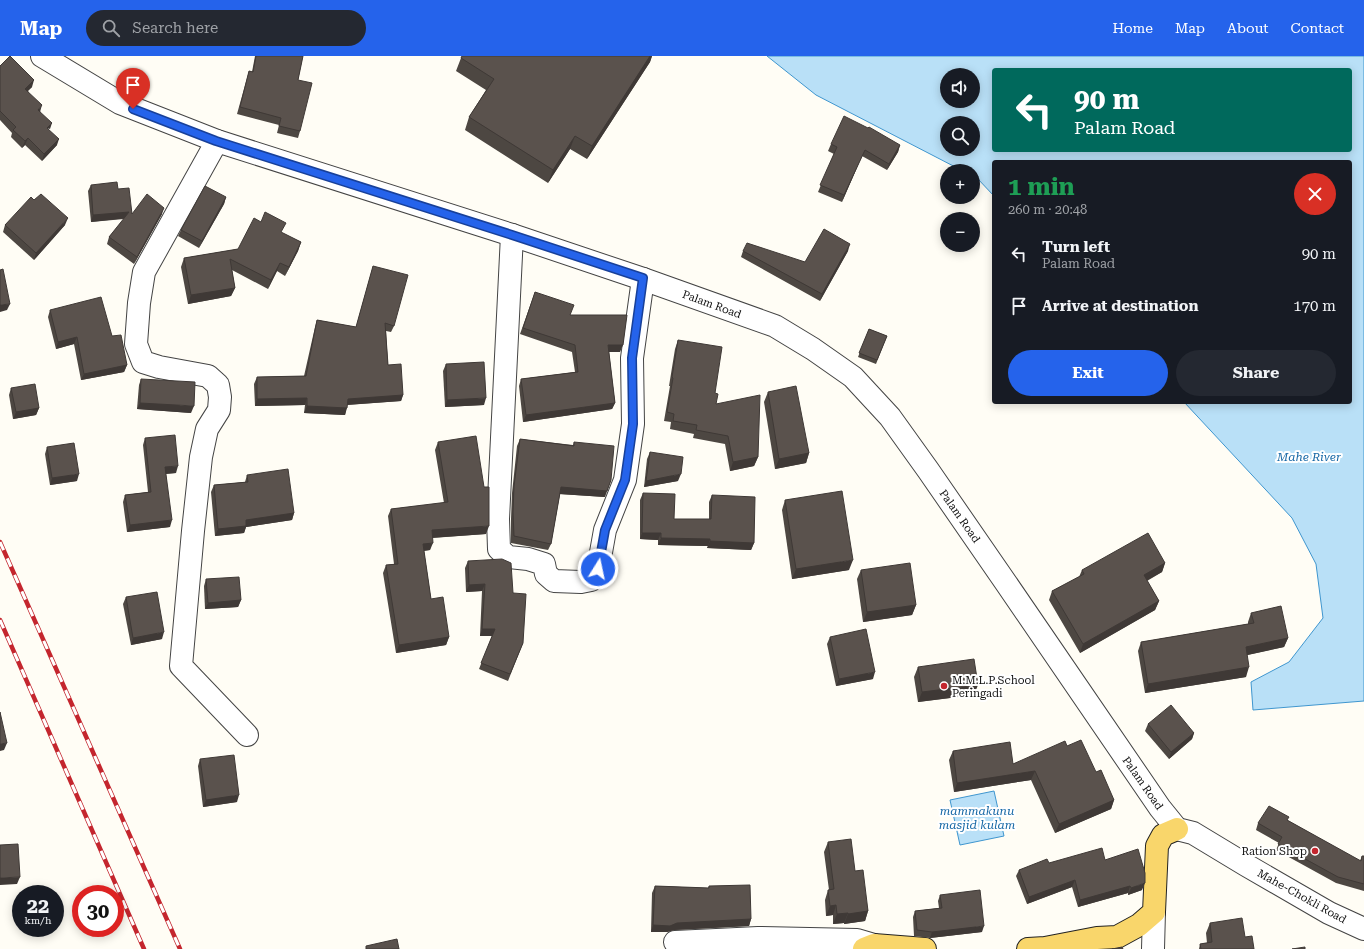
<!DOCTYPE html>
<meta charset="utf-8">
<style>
body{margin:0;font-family:"Roboto Serif",serif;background:#242831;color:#f1f3f6;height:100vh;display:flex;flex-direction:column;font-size:15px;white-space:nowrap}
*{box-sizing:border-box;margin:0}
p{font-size:13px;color:#9ea1a6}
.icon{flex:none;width:22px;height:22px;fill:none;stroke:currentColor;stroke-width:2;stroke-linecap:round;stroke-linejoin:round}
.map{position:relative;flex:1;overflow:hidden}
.sheet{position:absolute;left:992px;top:104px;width:360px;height:244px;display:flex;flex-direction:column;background:#171b24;border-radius:4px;box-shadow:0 2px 10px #0003}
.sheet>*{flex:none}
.guide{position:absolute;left:992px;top:12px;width:360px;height:84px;border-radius:4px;box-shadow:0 2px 10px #0003;background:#00695c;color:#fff;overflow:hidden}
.tools{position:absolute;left:940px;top:12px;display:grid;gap:8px}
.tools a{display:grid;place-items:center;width:40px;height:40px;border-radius:50%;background:#171b24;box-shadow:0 2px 10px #0003;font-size:20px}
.speed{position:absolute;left:12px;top:829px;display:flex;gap:8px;font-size:20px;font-weight:700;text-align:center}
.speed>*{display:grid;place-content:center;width:52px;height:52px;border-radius:50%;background:#171b24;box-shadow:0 2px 10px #0003;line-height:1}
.speed small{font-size:10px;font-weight:400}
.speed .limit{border:6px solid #d22;background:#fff;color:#111}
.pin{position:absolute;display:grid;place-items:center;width:34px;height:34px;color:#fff;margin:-41px -17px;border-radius:50% 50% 50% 0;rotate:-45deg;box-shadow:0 0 4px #0007}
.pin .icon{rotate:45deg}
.me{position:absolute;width:44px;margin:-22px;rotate:10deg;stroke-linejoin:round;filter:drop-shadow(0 0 3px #0008)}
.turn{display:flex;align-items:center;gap:14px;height:84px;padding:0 16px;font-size:18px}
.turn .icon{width:52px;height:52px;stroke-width:2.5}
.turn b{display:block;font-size:28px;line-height:34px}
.round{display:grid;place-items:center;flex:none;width:42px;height:42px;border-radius:21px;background:#242831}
.summary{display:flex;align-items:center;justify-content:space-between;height:68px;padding:0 16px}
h1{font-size:24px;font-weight:700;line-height:30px;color:#1e9e55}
.cta{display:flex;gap:8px;margin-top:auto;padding:8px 16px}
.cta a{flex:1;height:46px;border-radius:24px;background:#2563eb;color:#fff;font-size:16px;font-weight:700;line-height:46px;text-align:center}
.cta a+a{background:#242831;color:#f1f3f6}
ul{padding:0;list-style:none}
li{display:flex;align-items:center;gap:12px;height:52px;padding:0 16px}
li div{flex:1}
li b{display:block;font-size:15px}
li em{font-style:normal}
header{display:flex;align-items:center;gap:24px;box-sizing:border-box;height:56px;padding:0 20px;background:#2563eb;color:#fff}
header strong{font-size:19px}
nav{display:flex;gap:22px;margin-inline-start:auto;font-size:14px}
.search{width:280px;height:36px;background:#242831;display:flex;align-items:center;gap:10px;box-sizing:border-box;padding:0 14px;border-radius:22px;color:#9ea1a6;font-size:15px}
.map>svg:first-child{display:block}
.water{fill:#b9e0f7;stroke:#3f96cf;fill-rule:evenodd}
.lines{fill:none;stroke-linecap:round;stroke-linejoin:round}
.minor-casing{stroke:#444;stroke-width:24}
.major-casing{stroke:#222;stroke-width:24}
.minor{stroke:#fff;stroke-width:22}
.major{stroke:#f9d66b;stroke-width:22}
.rail-casing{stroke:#c4262e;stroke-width:4.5}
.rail{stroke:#fff;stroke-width:3;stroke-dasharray:9;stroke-linecap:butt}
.wall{fill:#4d4742}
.shaded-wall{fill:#3f3936}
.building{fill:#5a524d;stroke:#3f3936}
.route-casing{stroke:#184099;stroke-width:10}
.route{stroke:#2563eb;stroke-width:7}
.poi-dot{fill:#c4262e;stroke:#fff;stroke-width:1.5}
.labels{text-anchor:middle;stroke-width:4;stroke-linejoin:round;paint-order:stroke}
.street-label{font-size:11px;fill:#111;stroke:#fff}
.poi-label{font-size:11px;fill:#111;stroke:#fff;text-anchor:start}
.water-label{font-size:12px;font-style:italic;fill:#1768a6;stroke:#fff}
</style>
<header>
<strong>Map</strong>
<div class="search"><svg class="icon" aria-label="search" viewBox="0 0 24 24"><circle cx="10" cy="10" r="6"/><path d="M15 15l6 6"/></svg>Search here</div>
<nav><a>Home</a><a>Map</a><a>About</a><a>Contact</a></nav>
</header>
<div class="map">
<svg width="1364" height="893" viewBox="0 0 1364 893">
<rect width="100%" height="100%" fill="#fffdf5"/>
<g class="water">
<path d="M767,0h597v645l-111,9 -2,-28 38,-20 34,-44 -7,-54 -24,-46 -108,-116h166v-240h-356v34l-17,-18 -4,-2v-5h-10l-147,-76zM994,14h356v80h-356zM947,19h26v26h-26zM947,67h26v26h-26z"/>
<polygon points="994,735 1004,780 960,789 950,744"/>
</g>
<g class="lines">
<g class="minor-casing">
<g id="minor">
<polyline points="42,0 120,47 217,85 512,179 643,223 775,270 813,293 853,321 890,361 928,414 1006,527 1160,752 1177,773 1193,777 1246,809 1329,857 1364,873"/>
<polyline points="217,85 144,216 139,247 136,288 143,306 159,311 208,320 218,329 220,341 219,354 207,373 201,401 193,475 181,610 247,679"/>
<polyline points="512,179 498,463 499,493 508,501 528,503 544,508 546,518 554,525 581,526 591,524 598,513 605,474 625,424 633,368 632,302 643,223"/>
<polyline points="675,886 758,882 857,884 874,889"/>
<polyline points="1153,893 1154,856"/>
</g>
</g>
<g class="major-casing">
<g id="major">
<polyline points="864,893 874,889 925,893"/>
<polyline points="1028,893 1045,892 1097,882 1117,881 1139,869 1154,856 1157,790 1163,779 1177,773"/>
</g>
</g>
<use href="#minor" class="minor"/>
<use href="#major" class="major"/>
<g class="rail-casing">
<g id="rail">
<polyline points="0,486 180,893"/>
<polyline points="0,564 144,893"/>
</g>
</g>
<use href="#rail" class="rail"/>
</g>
<g class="wall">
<polygon points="255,0 303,0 298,24 300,75 298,82 277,77 279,69 237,58 247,22 249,15 252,16"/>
<polygon points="462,0 652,0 650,6 587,103 570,93 548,127 465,74 469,61 486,34 456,15 461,2"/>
<polygon points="0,10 32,31 28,35 40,55 49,74 57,89 42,105 25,89 22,92 11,81 12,77 0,64"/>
<polygon points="831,88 900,89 898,96 887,114 862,100 842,146 818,136 834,98 828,95"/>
<polygon points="91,129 118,133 132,158 162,158 134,208 107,188 109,181 124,163 91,166 88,135"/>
<polygon points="226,141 224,148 199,192 178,180 181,174"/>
<polygon points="34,144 65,169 34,204 3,176 5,169"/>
<polygon points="282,177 301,186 298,195 285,220 277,215 268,233 232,214 235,232 231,240 188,248 181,211 184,202 238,193"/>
<polygon points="743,195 805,206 848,195 820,245 741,201"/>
<polygon points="373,210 394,270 391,276 386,275 388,309 403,339 401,345 347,349 345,359 304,357 305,349 255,350 254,328 257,321 304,320 315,271 317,264 356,271"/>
<polygon points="535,236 570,259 620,296 609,296 615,347 612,353 523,366 519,330 521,323 575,316 572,296 520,278"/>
<polygon points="50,254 112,280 127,309 124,316 81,324 74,288 56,293 48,261"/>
<polygon points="869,273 887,280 876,308 858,301"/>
<polygon points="678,284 715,337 716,348 758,401 754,410 730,415 725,388 693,382 694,378 670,373 671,366 664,365 670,330 669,330 675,293"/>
<polygon points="446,308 484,349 445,351 443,315"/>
<polygon points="141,323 191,357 137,353 139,329"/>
<polygon points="11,332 39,352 36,359 13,363 9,339"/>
<polygon points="768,336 809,397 806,407 775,413 764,346"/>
<polygon points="145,382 176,417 166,418 170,471 127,476 123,446 125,439 148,436 143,389"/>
<polygon points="520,383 573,389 574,386 605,441 560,438 551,488 548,494 511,487 511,463 512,437 517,390"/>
<polygon points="438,386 486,478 432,482 430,494 424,495 431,543 449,581 446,589 396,597 383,517 386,509 394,508 388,460 391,453 444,447 435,394"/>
<polygon points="47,391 77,425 50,429 45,398"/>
<polygon points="650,396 678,425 644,431 647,403"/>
<polygon points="247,419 294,457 292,464 246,471 244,477 215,480 211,436 214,429 245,426"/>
<polygon points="643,437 674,463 709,463 709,446 712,439 754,487 751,494 707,492 708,490 658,489 658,484 640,483 640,444"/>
<polygon points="785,444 849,514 792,523 782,454"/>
<polygon points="468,505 513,537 523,587 508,625 479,613 492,580 480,580 482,535 466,536 465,512"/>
<polygon points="1165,507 1162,516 1147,525 1159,545 1155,554 1080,597 1049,544 1052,535 1079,521 1082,514"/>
<polygon points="861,514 916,549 912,559 863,566 857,523"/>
<polygon points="206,523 241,544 238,551 205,553 204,530"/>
<polygon points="126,541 162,583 131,589 123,548"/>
<polygon points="1251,557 1288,582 1284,591 1247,599 1246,621 1145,637 1138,595 1141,586 1248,568 1248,566"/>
<polygon points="830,581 873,623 836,630 827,588"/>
<polygon points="918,611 974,639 918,646 914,621"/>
<polygon points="1148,668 1194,677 1192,683 1169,703 1145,675"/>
<polygon points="1067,690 1114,744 1111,753 1055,777 1031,724 954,736 949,704 953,695 1013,708"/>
<polygon points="200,703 237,746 203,751 198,710"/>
<polygon points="1287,764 1360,805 1362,800 1364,800 1364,835 1336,827 1276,794 1279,787 1256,774 1258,767"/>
<polygon points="828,786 855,815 868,855 865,865 844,868 844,867 833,868 833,859 826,860 825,844 828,834 829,834 824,796"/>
<polygon points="1105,804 1142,834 1128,839 1128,837 1078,851 1072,831 1027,848 1016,820 1019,814 1049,807"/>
<polygon points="655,830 708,832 709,830 751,863 749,870 674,874 667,876 651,876 652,837"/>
<polygon points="940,839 982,876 930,882 914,880 913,861 915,855 939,852 938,845"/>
<polygon points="1210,867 1245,881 1254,893 1199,893 1200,888 1207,887 1206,877"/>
</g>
<g class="shaded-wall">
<polygon points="650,0 652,0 650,6 587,103 592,90"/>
<polygon points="34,24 32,31 23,39 25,33"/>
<polygon points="42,49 40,56 38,54"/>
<polygon points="52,67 50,73 47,72"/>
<polygon points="575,80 570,93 548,127 553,114"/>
<polygon points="28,82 25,89 22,92 25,85"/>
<polygon points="59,83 57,89 42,105 44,98"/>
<polygon points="900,89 898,96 887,114 889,108"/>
<polygon points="865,94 862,100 842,146 844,139"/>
<polygon points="226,141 224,148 199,192 202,185"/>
<polygon points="164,152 162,158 134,208 137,201"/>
<polygon points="129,156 127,162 91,166 93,159"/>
<polygon points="68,162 65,169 34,204 36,197"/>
<polygon points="301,186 298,195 285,220 289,211"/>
<polygon points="850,188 848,195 820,245 822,238"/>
<polygon points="280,207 277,215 268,233 271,224"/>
<polygon points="235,232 231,240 188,248 191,239"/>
<polygon points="10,248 7,254 0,256 0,249"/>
<polygon points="77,281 74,288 56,293 58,286"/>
<polygon points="608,289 623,289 620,296 605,296"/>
<polygon points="127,309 124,316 81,324 84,318"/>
<polygon points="403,339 401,345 345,349 348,343"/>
<polygon points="307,342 305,349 255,350 257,343"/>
<polygon points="486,342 484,349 445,351 447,344"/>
<polygon points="140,347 194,350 191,357 137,353"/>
<polygon points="615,347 612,353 523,366 526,359"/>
<polygon points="307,350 347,352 345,359 304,357"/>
<polygon points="39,352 36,359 13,363 16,356"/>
<polygon points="809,397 806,407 775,413 779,403"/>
<polygon points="758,401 754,410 730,415 733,406"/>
<polygon points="178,410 176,417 162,418 165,411"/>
<polygon points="79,418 77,425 50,429 52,422"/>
<polygon points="681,418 678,425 644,431 646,425"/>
<polygon points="611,424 605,441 559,438 561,431"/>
<polygon points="294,457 292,464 246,471 244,477 215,480 218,473 246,464"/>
<polygon points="172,464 170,471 127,476 130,469"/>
<polygon points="489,470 486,478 429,482 432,474"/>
<polygon points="642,477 661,477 658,484 640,483"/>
<polygon points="661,482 710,483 708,490 658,489"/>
<polygon points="710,485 754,487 751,494 707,492"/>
<polygon points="433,487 430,494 420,495 423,488"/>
<polygon points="853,504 849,514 792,523 796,513"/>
<polygon points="1165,507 1162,516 1140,528 1144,519"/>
<polygon points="485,528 482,535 466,536 469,529"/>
<polygon points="241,544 238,551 205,553 208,547"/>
<polygon points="1159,545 1155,554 1080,597 1083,588"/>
<polygon points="916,549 912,559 863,566 867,556"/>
<polygon points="482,573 495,573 492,580 480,580"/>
<polygon points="164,576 162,583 131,589 133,582"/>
<polygon points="449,581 446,589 396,597 399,589"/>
<polygon points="1288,582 1284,591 1243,600 1246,591"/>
<polygon points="1249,611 1246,621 1145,637 1148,628"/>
<polygon points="875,616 873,623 836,630 839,623"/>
<polygon points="978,629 974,639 918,646 922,636"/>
<polygon points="1194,677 1192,683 1169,703 1171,696"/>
<polygon points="7,687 4,694 0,695 0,688"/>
<polygon points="1035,715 1031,724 954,736 957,727"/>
<polygon points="239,739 237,746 203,751 206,744"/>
<polygon points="1114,744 1111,753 1055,777 1059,768"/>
<polygon points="20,821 17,828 0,829 0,822"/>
<polygon points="1075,824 1072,831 1027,848 1029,841"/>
<polygon points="1145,827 1142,834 1128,839 1131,832"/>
<polygon points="1130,830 1128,837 1078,851 1080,844"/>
<polygon points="836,849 833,859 826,860 830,850"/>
<polygon points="868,855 865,865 844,868 848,858"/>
<polygon points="848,857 844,867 833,868 837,858"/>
<polygon points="751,863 749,870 674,874 667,876 651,876 653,869 677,867"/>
<polygon points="984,870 982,876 930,882 932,876"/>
</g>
<g class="building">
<polygon points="10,0 34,24 25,33 42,49 38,54 52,67 47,72 59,83 44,98 28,82 25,85 13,74 16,71 0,55 0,10"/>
<polygon points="256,0 303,0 298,24 312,27 300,75 279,70 281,62 240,51 249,15 253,16"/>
<polygon points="462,0 650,0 592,90 575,80 553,114 469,61 494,23 461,2"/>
<polygon points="844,60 868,72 869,71 900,89 889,108 865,94 844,139 820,129 837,91 831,88"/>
<polygon points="117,126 118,133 129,132 132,158 147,138 164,152 137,201 109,181 129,156 93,159 91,129"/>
<polygon points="205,130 226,141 202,185 181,174"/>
<polygon points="41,138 68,162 36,197 5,169 31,141 34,144"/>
<polygon points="265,156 286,167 281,176 301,186 289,211 280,207 271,224 230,203 235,232 191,239 184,202 238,193 254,162 261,166"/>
<polygon points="824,173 850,188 822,238 743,195 747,187 805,206"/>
<polygon points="373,210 408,219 394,270 385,267 388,309 401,308 403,339 348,343 347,352 307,350 307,342 257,343 257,321 306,320 317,264 356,271"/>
<polygon points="3,213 10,248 0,249 0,214"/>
<polygon points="535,236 574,249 570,259 627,259 623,289 608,289 615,347 526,359 521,323 578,316 575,289 523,272"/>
<polygon points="101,241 112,280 121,279 127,309 84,318 77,281 58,286 50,254"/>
<polygon points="869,273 887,280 877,304 859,297"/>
<polygon points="678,284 722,291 715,337 718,338 716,348 760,339 758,401 733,406 728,380 696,374 697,369 673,365 674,358 667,356 673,322 672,321"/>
<polygon points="484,306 486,342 447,344 446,308"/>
<polygon points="141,323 195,326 194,350 140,347"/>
<polygon points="35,328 39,352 16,356 11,332"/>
<polygon points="796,330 809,397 779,403 768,336"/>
<polygon points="175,379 178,410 165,411 172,464 130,469 125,439 151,436 145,382"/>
<polygon points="476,380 484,431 489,431 489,470 432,474 433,487 423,488 431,543 443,541 449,581 399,589 386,509 398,508 391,453 448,446 438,386"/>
<polygon points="520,383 574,390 574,386 614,390 611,424 607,435 561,431 551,488 514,480 513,456 514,430"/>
<polygon points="74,387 79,418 52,422 47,391"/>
<polygon points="650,396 683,401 681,418 646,425"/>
<polygon points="288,413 294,457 246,464 246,470 218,473 214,429 248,426 247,419"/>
<polygon points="842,435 853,504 796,513 785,444"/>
<polygon points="643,437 675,438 674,463 711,463 712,439 755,441 754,487 710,485 710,483 661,482 661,477 642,477"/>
<polygon points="1148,477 1165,507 1144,519 1159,545 1083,588 1052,535 1084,518 1082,514"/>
<polygon points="502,503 511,507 513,537 526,538 523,587 510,618 481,607 495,573 482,573 485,528 469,529 468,505"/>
<polygon points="910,507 916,549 867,556 861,514"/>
<polygon points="239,521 241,544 208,547 206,523"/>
<polygon points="157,536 164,576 133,582 126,541"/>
<polygon points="1281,550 1288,582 1246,591 1249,611 1148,628 1141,586 1254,567 1251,557"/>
<polygon points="866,573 875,616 839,623 830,581"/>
<polygon points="974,603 978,629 922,636 918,611"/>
<polygon points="1171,649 1194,677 1171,696 1148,668"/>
<polygon points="0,656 7,687 0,688"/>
<polygon points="1081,684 1096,716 1101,714 1114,744 1059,768 1035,715 957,727 953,695 1010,686 1013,708 1065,685 1067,690"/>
<polygon points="234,699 239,739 206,744 200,703"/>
<polygon points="1269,750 1289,761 1287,764 1361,805 1362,800 1364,800 1364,828 1338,821 1278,788 1282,781 1258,767"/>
<polygon points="851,783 855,815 863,814 868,855 848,858 848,857 837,858 836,849 830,850 828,834 834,833 828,786"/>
<polygon points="18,788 20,821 0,822 0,789"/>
<polygon points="1102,792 1105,804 1138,793 1145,817 1145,827 1131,832 1130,830 1080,844 1075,824 1029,841 1019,814 1047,803 1049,807"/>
<polygon points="750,829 751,863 677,867 670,870 653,869 655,830 709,832 709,830"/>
<polygon points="980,834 984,870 932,876 917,874 915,855 942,852 940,839"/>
<polygon points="1242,862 1245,881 1252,880 1254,893 1201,893 1200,888 1212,886 1210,867"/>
<polygon points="397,883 399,893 366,893 366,890"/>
<polygon points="1122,891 1123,893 1112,893"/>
<polygon points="1305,891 1305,893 1292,893"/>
</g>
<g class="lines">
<g class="route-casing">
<polyline id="route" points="133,53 216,85 512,179 643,222 632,302 633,368 625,424 605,474 598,513"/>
</g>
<use href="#route" class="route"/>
</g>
<g class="poi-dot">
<circle cx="944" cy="630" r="4"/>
<circle cx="1315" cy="795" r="4"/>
</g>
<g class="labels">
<g class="street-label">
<text transform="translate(712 248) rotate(20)" y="4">Palam Road</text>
<text transform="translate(960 460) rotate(55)" y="4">Palam Road</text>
<text transform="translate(1143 727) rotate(55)" y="4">Palam Road</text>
<text transform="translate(1302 840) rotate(29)" y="4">Mahe-Chokli Road</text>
</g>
<g class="poi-label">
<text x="952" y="628">M.M.L.P.School<tspan x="952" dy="13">Peringadi</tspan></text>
<text x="1307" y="799" text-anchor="end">Ration Shop</text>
</g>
<g class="water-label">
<text x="1309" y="405">Mahe River</text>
<text x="977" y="759">mammakunu<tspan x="977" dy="14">masjid kulam</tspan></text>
</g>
</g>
</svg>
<div class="tools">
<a><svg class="icon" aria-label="sound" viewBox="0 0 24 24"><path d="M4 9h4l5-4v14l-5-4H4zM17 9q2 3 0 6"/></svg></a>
<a><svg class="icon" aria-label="search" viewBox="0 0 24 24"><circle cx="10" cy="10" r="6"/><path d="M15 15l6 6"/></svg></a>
<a>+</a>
<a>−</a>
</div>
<div class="speed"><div>22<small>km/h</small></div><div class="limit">30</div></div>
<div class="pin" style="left:133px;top:53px;background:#d93025"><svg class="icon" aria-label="arrive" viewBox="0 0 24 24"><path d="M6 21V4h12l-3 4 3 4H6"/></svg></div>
<svg class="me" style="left:598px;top:513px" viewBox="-20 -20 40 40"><circle r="17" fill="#2563eb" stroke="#fff" stroke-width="3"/><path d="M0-11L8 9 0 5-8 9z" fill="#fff"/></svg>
<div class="guide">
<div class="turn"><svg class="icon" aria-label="left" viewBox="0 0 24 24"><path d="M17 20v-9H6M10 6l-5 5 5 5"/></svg><div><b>90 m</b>Palam Road</div></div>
</div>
<section class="sheet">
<div class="summary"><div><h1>1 min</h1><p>260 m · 20:48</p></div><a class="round" style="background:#d93025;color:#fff"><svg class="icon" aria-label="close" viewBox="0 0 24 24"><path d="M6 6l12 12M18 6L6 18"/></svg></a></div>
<ul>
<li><svg class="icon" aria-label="left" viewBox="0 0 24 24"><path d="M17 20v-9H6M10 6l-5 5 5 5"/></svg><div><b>Turn left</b><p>Palam Road</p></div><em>90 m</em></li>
<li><svg class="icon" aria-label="arrive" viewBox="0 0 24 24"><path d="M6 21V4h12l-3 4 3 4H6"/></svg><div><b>Arrive at destination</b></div><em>170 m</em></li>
</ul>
<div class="cta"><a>Exit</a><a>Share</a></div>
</section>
</div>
